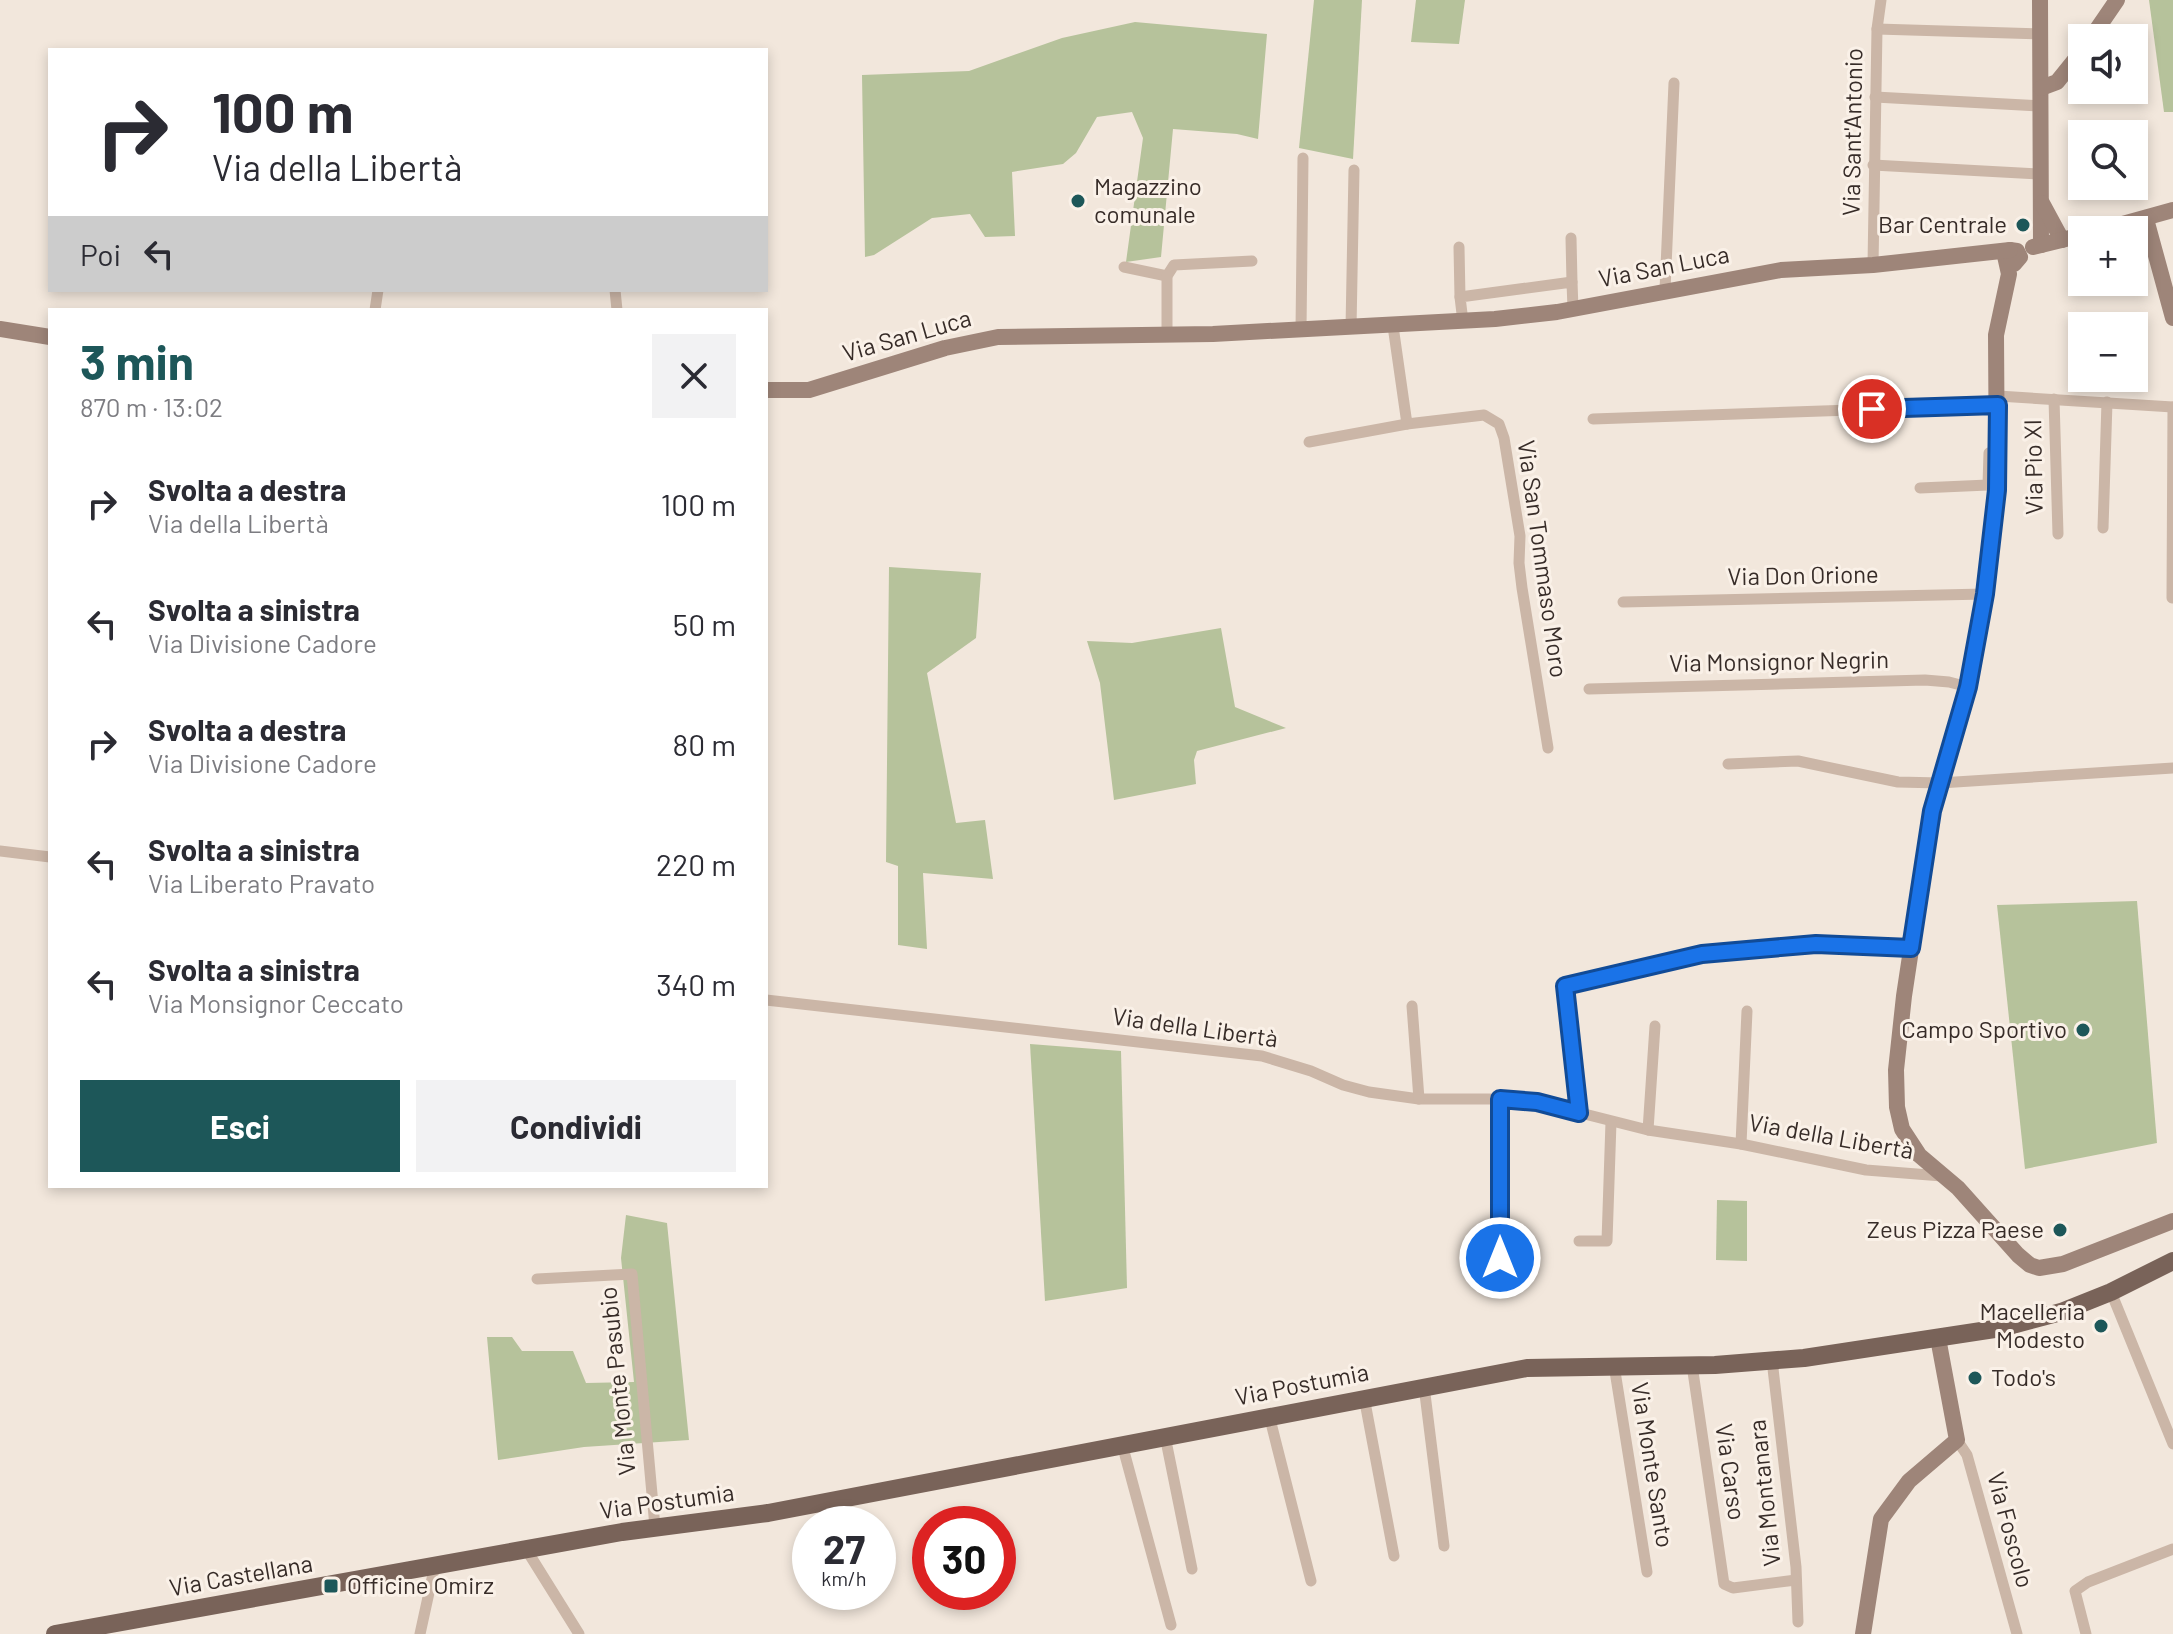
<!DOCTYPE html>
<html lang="it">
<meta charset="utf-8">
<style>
body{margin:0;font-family:Barlow,sans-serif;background:#f2f2f3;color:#2b2b33;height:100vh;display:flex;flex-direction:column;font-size:30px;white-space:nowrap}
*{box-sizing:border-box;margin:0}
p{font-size:26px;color:#7c7c81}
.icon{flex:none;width:44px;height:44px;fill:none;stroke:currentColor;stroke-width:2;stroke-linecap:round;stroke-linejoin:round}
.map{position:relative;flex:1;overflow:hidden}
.side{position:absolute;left:48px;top:308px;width:720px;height:880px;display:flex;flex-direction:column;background:#fff;border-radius:0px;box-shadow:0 4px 12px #0003}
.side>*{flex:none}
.top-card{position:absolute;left:48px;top:48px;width:720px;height:244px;border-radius:0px;box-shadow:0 4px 12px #0003;background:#fff;color:#2b2b33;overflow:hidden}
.tools{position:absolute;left:2068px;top:24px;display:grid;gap:16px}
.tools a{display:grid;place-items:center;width:80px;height:80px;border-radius:0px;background:#fff;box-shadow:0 4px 12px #0003;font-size:40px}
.speed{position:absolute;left:792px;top:1506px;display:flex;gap:16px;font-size:40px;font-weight:700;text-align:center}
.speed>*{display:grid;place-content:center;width:104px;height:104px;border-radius:50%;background:#fff;box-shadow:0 4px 12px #0003;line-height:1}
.speed small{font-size:20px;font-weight:400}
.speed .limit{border:12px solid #d22;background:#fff;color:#111}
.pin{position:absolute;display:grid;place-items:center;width:68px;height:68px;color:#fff;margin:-34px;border:4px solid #fff;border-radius:50%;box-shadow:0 2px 8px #0007}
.me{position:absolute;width:88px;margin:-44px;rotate:0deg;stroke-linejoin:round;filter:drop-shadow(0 0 6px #0008)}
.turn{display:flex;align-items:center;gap:28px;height:168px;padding:0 32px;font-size:36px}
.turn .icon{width:104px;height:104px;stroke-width:2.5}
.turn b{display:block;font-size:56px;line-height:68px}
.then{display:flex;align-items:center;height:76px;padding:0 32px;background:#0003;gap:16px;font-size:30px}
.round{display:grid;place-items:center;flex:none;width:84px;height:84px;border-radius:0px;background:#f2f2f3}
.head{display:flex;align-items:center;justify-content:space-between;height:136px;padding:0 32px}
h1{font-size:48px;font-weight:700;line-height:60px;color:#1d5759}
.action{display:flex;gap:16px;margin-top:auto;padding:16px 32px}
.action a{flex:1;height:92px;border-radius:0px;background:#1d5759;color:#fff;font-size:32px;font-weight:700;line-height:92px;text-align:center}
.action a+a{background:#f2f2f3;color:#2b2b33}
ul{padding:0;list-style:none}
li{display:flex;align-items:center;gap:24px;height:120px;padding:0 32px}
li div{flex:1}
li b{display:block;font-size:30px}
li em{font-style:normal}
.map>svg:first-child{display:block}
.green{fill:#b6c29b}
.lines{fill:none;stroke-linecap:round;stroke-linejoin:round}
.street{stroke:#cbb6a7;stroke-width:11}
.secondary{stroke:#9e8579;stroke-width:16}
.primary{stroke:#796359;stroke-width:18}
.route-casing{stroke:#114b97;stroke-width:20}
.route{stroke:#1a73e8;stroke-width:14}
.poi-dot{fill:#1d5759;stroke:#faf1e8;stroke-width:3}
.labels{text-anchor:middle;stroke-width:6;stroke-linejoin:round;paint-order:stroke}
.street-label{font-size:24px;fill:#372c28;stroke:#faf1e8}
.poi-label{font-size:24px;fill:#372c28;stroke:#faf1e8;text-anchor:end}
</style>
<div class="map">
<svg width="2173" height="1634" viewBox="0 0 2173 1634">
<rect width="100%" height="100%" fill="#f2e7dc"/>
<g class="green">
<polygon points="1314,0 1362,0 1353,159 1299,148"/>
<polygon points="1416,0 1465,0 1459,44 1411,42"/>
<polygon points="2149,0 2173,0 2173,112 2164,112"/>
<polygon points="1135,22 1267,34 1258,139 1237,134 1173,129 1161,257 1126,262 1143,138 1132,112 1097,117 1076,153 1063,164 1012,172 1015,236 985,237 970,214 932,218 874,255 865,257 862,75 969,71 1062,38"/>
<polygon points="889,567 981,573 976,638 927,673 956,823 985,820 993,879 923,873 927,949 898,945 898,866 886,862"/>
<polygon points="1221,628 1235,707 1286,728 1197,751 1194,760 1196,784 1114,800 1100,683 1087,641 1132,643"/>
<polygon points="2137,901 2157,1143 2025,1169 1997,905"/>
<polygon points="1030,1044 1121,1051 1127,1288 1045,1301"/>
<polygon points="1717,1200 1747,1201 1747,1261 1716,1260"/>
<polygon points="626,1215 667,1223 689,1440 584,1447 498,1460 487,1337 512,1337 522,1351 573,1351 586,1383 634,1382 621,1258"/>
</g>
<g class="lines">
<g class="street">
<polyline points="1877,29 2041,34"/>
<polyline points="1875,97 2041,106"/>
<polyline points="1873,165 2039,174"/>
<polyline points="1571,238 1572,282"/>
<polyline points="1459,247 1460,297"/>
<polyline points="1873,265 1877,29 1881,0"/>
<polyline points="1124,267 1167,276"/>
<polyline points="615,290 617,310"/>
<polyline points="1665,290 1674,83"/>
<polyline points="375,310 378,290"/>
<polyline points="1463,322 1460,297 1572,282 1573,309"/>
<polyline points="1393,326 1407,424 1484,415 1499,424 1504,438 1520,536 1519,563 1522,588 1548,748"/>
<polyline points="1351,328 1354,170"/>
<polyline points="1301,330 1303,158"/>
<polyline points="1167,335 1167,276 1174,265 1252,261"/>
<polyline points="1998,396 2173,407"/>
<polyline points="2054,399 2058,534"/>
<polyline points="1593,419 1998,405"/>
<polyline points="1309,442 1407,424"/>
<polyline points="1920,488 1988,485 1989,453"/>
<polyline points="2103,528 2107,402"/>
<polyline points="2172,598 2173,407"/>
<polyline points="1623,602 1985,594"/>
<polyline points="1589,689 1925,680 1949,682 1968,687"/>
<polyline points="1728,764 1798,761 1898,782 1940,783 2173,768"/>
<polyline points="0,851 50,857"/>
<polyline points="766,1000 1262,1056 1311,1071 1343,1085 1369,1092 1419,1099 1500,1099 1537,1102 1648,1130 1741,1144 1866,1170 1942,1176"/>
<polyline points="1412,1006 1419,1099"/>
<polyline points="1500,1099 1500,1258"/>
<polyline points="1579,1113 1565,986 1702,954 1816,944 1911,948"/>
<polyline points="1648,1130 1655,1026"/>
<polyline points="1741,1144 1747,1011"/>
<polyline points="1579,1241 1607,1241 1611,1122"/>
<polyline points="537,1279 632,1274 655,1527"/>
<polyline points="2111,1292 2173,1444"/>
<polyline points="1772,1360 1796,1567 1798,1622"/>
<polyline points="1614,1365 1647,1572"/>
<polyline points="1692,1365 1724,1584 1733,1588 1796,1580"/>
<polyline points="1424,1386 1444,1546"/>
<polyline points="1364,1397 1394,1556"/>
<polyline points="1269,1415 1311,1581"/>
<polyline points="1165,1436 1192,1569"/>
<polyline points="1957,1440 1967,1455 2017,1634"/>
<polyline points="1122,1444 1171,1625"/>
<polyline points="526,1549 579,1634"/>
<polyline points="420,1634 435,1565"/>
<polyline points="2086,1634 2075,1591 2088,1582 2173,1549"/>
</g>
<g class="secondary">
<polyline points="2040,0 2041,245"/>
<polyline points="2091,38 2117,0"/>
<polyline points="2041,88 2057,82 2082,51"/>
<polyline points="2042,203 2062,240"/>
<polyline points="2146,219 2173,318"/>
<polyline points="2101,230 2173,210"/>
<polyline points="2033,247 2082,235"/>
<polyline points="2008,262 2014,264 2020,257 2017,251 2010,250 2005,256 2009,274 1996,335 1997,490 1985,594 1968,687 1932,811 1904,996 1896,1070 1897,1107 1902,1129 1919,1155 1958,1188 2018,1255 2030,1265 2039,1268 2063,1264 2173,1221"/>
<polyline points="0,329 50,337"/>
<polyline points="766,390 809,390 945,348 998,337 1213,334 1495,319 1557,312 1781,270 1873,265 2010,250"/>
<polyline points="1863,1634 1881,1519 1909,1481 1957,1440 1938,1338"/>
</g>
<polyline class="primary" points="55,1634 622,1532 768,1513 1527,1368 1715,1365 1804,1358 2001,1328 2061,1312 2111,1292 2173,1261"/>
</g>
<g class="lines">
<g class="route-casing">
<polyline id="route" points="1500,1258 1500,1099 1537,1102 1579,1113 1565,986 1702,954 1816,944 1911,948 1932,811 1968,687 1985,594 1997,490 1998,405 1872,409"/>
</g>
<use href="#route" class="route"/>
</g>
<g class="poi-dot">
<circle cx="1078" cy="201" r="8"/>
<circle cx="2023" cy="225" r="8"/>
<circle cx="2083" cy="1030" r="8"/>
<circle cx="2060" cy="1230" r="8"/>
<circle cx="2101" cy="1326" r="8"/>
<circle cx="1975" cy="1378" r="8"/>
<rect x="323" y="1578" width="16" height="16" rx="4"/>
</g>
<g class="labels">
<g class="street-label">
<text transform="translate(1853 132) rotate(-89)" y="8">Via Sant'Antonio</text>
<text transform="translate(1664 267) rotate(-11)" y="8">Via San Luca</text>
<text transform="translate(907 336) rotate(-16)" y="8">Via San Luca</text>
<text transform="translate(2034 467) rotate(-91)" y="8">Via Pio XI</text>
<text transform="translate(1542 559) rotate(82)" y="8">Via San Tommaso Moro</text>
<text transform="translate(1803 576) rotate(-1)" y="8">Via Don Orione</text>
<text transform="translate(1779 662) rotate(-1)" y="8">Via Monsignor Negrin</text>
<text transform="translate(1195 1028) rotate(8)" y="8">Via della Libertà</text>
<text transform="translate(1831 1137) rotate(10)" y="8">Via della Libertà</text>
<text transform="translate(618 1381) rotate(-96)" y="8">Via Monte Pasubio</text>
<text transform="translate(1302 1385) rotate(-11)" y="8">Via Postumia</text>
<text transform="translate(1652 1465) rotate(81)" y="8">Via Monte Santo</text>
<text transform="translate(1730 1472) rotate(82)" y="8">Via Carso</text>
<text transform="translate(1765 1493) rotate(-96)" y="8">Via Montanara</text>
<text transform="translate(667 1502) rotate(-8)" y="8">Via Postumia</text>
<text transform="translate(2010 1530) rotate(75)" y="8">Via Foscolo</text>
<text transform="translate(241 1576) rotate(-10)" y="8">Via Castellana</text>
</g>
<g class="poi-label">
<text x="1094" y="195" text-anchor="start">Magazzino<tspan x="1094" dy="28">comunale</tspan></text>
<text x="2007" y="233">Bar Centrale</text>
<text x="2067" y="1038">Campo Sportivo</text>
<text x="2044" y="1238">Zeus Pizza Paese</text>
<text x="2085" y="1320">Macelleria<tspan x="2085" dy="28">Modesto</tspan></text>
<text x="1991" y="1386" text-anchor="start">Todo's</text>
<text x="347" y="1594" text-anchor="start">Officine Omirz</text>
</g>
</g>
</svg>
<div class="tools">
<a><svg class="icon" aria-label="sound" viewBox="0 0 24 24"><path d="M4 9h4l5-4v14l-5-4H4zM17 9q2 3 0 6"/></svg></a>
<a><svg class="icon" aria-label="search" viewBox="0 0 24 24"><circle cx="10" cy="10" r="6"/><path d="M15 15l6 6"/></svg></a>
<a>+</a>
<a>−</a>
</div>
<div class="speed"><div>27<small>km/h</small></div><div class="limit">30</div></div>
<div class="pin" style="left:1872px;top:409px;background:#d93025"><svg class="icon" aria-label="arrive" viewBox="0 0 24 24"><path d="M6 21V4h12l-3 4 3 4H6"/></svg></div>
<svg class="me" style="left:1500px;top:1258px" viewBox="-20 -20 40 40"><circle r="17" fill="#1a73e8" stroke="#fff" stroke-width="3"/><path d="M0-11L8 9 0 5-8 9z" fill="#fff"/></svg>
<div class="top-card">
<div class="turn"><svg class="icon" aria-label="right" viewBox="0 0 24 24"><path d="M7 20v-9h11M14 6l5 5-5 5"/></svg><div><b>100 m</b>Via della Libertà</div></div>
<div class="then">Poi<svg class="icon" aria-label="left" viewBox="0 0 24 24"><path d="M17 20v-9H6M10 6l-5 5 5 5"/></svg></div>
</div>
<section class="side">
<div class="head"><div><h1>3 min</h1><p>870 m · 13:02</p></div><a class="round"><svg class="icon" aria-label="close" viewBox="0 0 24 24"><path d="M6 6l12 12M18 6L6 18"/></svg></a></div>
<ul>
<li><svg class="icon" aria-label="right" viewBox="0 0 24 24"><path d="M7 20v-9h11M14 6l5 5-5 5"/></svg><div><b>Svolta a destra</b><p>Via della Libertà</p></div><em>100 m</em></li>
<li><svg class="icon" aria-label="left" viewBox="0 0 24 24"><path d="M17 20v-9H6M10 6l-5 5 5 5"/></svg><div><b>Svolta a sinistra</b><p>Via Divisione Cadore</p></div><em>50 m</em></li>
<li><svg class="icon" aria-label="right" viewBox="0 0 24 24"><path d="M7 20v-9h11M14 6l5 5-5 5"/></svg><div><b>Svolta a destra</b><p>Via Divisione Cadore</p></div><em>80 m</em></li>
<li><svg class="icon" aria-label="left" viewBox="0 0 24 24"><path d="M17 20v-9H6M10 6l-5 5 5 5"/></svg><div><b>Svolta a sinistra</b><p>Via Liberato Pravato</p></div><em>220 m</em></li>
<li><svg class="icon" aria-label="left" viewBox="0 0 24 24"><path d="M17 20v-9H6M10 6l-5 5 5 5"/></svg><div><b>Svolta a sinistra</b><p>Via Monsignor Ceccato</p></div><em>340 m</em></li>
</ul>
<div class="action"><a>Esci</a><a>Condividi</a></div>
</section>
</div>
